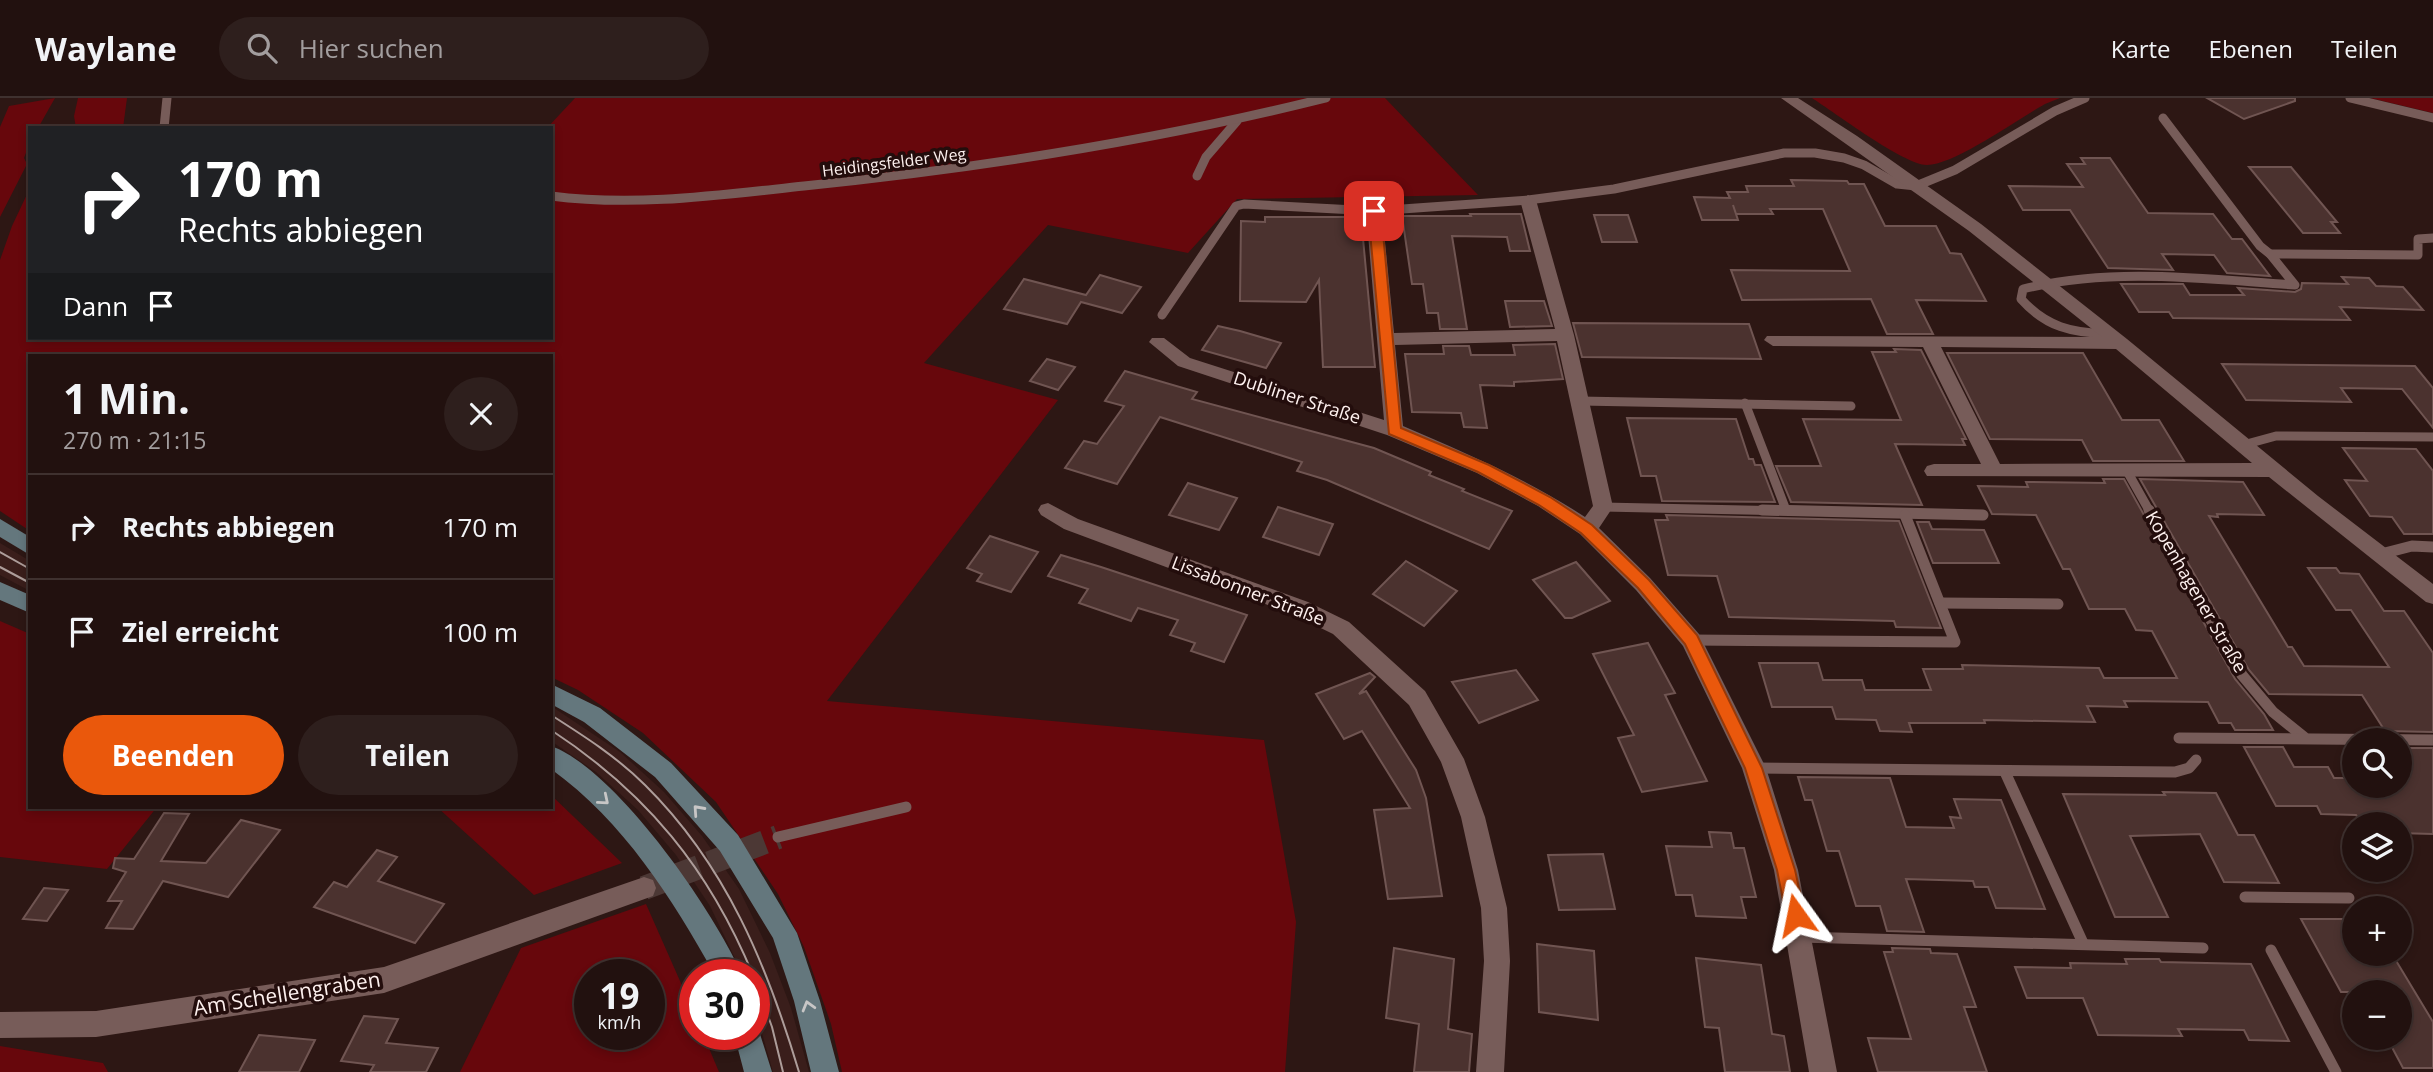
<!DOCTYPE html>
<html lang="de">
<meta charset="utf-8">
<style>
body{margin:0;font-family:"Open Sans",sans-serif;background:#2e1f1d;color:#f1f3f6;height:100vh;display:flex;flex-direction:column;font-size:26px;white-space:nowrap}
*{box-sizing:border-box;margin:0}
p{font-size:23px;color:#a29d9e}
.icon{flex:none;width:38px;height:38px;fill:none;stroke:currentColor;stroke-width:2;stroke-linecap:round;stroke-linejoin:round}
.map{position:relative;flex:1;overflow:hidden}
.sheet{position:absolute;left:28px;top:256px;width:525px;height:455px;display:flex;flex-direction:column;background:#22110f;border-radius:0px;box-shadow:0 4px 10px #0003,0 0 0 2px #3f312f}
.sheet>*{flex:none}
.hud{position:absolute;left:28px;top:28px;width:525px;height:214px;border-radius:0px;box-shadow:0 4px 10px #0003,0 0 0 2px #3f312f;background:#202124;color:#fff;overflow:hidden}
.tools{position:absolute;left:2342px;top:630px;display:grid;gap:14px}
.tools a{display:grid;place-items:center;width:70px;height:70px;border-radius:50%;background:#22110f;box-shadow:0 4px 10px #0003,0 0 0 2px #3f312f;font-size:35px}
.speed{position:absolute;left:574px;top:861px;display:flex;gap:14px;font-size:35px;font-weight:700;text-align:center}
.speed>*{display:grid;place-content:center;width:91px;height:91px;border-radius:50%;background:#22110f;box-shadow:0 4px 10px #0003,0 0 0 2px #3f312f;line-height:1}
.speed small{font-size:18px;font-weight:400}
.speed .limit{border:10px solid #d22;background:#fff;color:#111}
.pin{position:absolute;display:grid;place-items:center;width:60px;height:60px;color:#fff;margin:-30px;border-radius:14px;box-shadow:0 4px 10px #0006}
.me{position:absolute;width:77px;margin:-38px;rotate:348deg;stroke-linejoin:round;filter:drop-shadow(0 0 5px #0008)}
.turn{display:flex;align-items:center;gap:24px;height:147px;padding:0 35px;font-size:32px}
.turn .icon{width:91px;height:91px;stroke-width:2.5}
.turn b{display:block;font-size:49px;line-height:60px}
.then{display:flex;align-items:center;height:66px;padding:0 35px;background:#0003;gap:14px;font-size:26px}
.round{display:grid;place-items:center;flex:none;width:74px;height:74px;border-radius:37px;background:#2e1f1d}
.head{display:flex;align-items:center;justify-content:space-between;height:119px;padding:0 35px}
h1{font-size:42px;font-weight:700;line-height:52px}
.primary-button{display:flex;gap:14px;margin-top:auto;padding:14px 35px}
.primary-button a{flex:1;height:80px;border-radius:42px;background:#ea580c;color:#fff;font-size:28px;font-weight:700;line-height:80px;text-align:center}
.primary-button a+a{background:#2e1f1d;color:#f1f3f6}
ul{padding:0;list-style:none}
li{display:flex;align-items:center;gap:21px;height:105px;padding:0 35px;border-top:2px solid #3f312f}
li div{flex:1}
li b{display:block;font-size:26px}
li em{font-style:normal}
header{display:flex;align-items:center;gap:42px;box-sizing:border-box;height:98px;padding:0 35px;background:#22110f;border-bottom:2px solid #3f312f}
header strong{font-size:33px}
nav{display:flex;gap:38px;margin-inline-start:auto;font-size:24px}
.search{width:490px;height:63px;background:#2e1f1d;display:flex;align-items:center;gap:18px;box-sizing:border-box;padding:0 24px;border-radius:38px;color:#a29d9e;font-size:26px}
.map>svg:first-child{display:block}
.built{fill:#3a1e1b}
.green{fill:#67070c;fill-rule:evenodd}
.building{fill:#4b322f;stroke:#705552;stroke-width:2}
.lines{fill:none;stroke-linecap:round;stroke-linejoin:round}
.minor-tunnel{stroke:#4c3835;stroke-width:24;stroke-dasharray:24 11;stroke-linecap:butt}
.service-far1{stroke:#775c59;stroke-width:9}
.service{stroke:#775c59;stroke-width:11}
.minor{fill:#775c59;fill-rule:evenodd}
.secondary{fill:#64777d;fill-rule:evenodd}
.tram{stroke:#ad9d9a;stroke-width:2}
.oneway{stroke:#c7c6c6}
.route{fill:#ea580c;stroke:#983908;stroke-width:2}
.labels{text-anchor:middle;stroke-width:7;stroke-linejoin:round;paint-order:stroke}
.far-street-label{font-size:16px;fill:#fdf0ee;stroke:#230d0c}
.street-label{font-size:18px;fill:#fdf0ee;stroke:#230d0c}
.near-street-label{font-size:21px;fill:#fdf0ee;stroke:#230d0c}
</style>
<header>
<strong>Waylane</strong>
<div class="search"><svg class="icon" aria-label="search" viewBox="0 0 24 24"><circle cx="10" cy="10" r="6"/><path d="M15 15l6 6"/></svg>Hier suchen</div>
<nav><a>Karte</a><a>Ebenen</a><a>Teilen</a></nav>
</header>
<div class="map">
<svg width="2433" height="974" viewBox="0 0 2433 974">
<rect width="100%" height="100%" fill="#2d1714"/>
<g class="built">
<polygon points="0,445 30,463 30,493 0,477"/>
<polygon points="551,608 620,654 664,694 702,738 739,791 770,855 791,910 809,974 773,974 754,907 754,877 743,877 710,808 676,757 638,712 596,674 551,643"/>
</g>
<g class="green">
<polygon points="55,0 38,30 30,30 30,44 24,60 27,66 0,119 0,29 9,8"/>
<polygon points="78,0 127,0 123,30 76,30 74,18"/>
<polygon points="575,0 1385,0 1478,97 1237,101 1188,155 1048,127 924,265 1058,302 827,603 1264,642 1296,824 1285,974 842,974 831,926 804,849 778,796 716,704 643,635 578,592 551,579 551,257 30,257 30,433 0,413 0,162 12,128 30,90 30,240 551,240 551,30 547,30"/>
<path d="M1812,0h248l-15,6c-27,15 -91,61 -118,61 -23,0 -93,-53 -115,-67z"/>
<polygon points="2370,0 2433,0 2433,15"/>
<polygon points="0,523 30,536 30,709 157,709 107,771 0,759"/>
<polygon points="551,697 622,765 534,797 437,709 551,709"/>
<path d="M646,806l49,111v19h8l16,38h-259l61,-124zM590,877h59v59h-59z"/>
<polygon points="0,948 103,965 108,974 0,974"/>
</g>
<g class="building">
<polygon points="2207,0 2295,0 2295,3 2244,21"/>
<polygon points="2081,60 2110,60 2148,115 2213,116 2232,141 2242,141 2270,178 2227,175 2214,157 2162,156 2173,172 2108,170 2070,112 2023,112 2009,88 2083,89 2067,66 2085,66"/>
<polygon points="2249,69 2291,69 2337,124 2331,124 2340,135 2303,135"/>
<polygon points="1791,82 1847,83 1849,86 1864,86 1885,128 1936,128 1950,155 1961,156 1986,203 1916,202 1933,236 1887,236 1871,201 1742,202 1731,172 1850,173 1823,111 1770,111 1773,116 1736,116 1733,107 1738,122 1702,122 1694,99 1730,100 1727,94 1748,94 1746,88 1794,88"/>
<polygon points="1470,116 1521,116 1530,153 1510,153 1507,139 1452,138 1467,231 1440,231 1438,215 1427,215 1423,186 1412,186 1402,118 1471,118"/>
<polygon points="1594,117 1628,117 1637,144 1602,144"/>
<polygon points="1265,119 1361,119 1375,269 1323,269 1319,182 1306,204 1240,203 1241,123 1265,124"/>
<polygon points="1100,177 1141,189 1122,215 1081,204 1067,226 1004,211 1024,181 1086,197"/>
<polygon points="2342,179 2369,180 2376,188 2403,189 2423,212 2340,209 2350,222 2173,220 2169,214 2139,214 2121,186 2183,186 2190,197 2244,197 2238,190 2295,194 2301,191 2302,185 2348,186"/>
<polygon points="1505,203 1544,203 1552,228 1510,229"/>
<polygon points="1573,225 1749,226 1761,261 1582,259"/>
<polygon points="1218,228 1240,233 1281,245 1266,270 1202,252"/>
<polygon points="1555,246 1563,281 1514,284 1514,288 1480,287 1487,330 1464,329 1461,315 1412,314 1405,256 1444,256 1443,248 1469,248 1471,257 1515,257 1513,247"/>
<polygon points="1894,251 1921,252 1966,341 1962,341 1965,347 1895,346 1922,407 1791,404 1776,368 1821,368 1803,321 1901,322 1872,254 1896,254"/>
<polygon points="1947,255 2083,255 2122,322 2159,322 2184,363 2093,363 2082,342 1990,341"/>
<polygon points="1047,261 1075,269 1058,292 1030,283"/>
<polygon points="2222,266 2415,268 2433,290 2433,330 2402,291 2341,290 2351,304 2246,302"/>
<polygon points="1125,273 1197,294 1192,301 1374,350 1431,374 1429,377 1464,391 1462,393 1512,413 1489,451 1327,382 1297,373 1302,364 1160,319 1117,386 1065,370 1084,343 1097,346 1124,308 1105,303"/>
<polygon points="1627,320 1736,321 1749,361 1753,361 1755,367 1761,367 1775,404 1662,403 1656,378 1641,378"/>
<polygon points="2343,350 2416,351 2433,373 2433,436 2404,436 2392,419 2370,418 2345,382 2367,383"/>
<polygon points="2103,381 2124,381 2235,581 2264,616 2273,632 2235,632 2231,625 2219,625 2208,604 2124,603 2127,609 2087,608 2095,624 1984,622 1985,625 1909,625 1912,634 1880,633 1876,622 1836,621 1832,609 1772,609 1759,565 1818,565 1823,582 1862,582 1865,592 1931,592 1923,571 1963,571 1962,567 2099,570 2104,580 2177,580 2152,533 2136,532 2125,511 2089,511 2070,471 2063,471 2036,417 1992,416 1978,388 2028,389 2026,384 2105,385"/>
<polygon points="2140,381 2243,384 2264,417 2217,416 2218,419 2209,418 2288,549 2292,549 2304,568 2389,569 2351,512 2336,512 2308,470 2336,470 2340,475 2359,476 2384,513 2404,513 2433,555 2433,634 2385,633 2362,597 2269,596 2249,572"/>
<polygon points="1188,385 1237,400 1219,432 1169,417"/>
<polygon points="1278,409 1333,426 1319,457 1263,439"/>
<polygon points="1666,417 1899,423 1941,530 1896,529 1894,523 1729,519 1717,478 1668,477 1655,422 1668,422"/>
<polygon points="1917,424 1929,424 1932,431 1984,432 1999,465 1933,465"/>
<polygon points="990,438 1038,454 1011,494 977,483 982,476 967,470"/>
<polygon points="1061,457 1101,469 1247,517 1224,564 1191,553 1195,545 1170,537 1178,522 1138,510 1131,523 1079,505 1088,491 1048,478"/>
<polygon points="1406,463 1457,493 1424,528 1373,496"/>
<polygon points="1576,464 1610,503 1572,520 1565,520 1533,482"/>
<polygon points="1648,545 1675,595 1665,597 1707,683 1642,694 1618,640 1634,637 1593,556"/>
<polygon points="1516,572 1538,602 1479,625 1452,584"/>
<polygon points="1370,575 1375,579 1359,596 1366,593 1416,672 1426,700 1442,798 1388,801 1374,712 1410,710 1362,633 1344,641 1316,596"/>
<polygon points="2244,649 2283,649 2294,669 2328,669 2334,680 2354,680 2354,688 2399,688 2399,672 2410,673 2399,655 2399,650 2433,650 2433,736 2399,735 2399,726 2362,726 2356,717 2321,716 2317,708 2276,708"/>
<polygon points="1798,679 1890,680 1906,729 1954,730 1950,719 1961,720 1954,701 2001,702 2045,811 1996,810 1988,789 1975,789 1973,783 1906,781 1924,834 1887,833 1880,808 1856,808 1839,753 1827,753 1812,702 1805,702"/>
<polygon points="2163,694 2216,695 2238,737 2254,737 2279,785 2224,784 2200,736 2130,738 2168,819 2115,819 2063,696 2165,697"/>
<polygon points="164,715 189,716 161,763 206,765 241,722 280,732 228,799 163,783 133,831 106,830 122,803 108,803 126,774 113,770 115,760 134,761"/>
<polygon points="1709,734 1731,735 1734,750 1744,750 1756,799 1741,799 1746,820 1696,818 1692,797 1676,797 1666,748 1712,749"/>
<polygon points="377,752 397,759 378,783 444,806 415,845 314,809 334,784 347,789"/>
<polygon points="1603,756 1615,811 1559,812 1548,757"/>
<polygon points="44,790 68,792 47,823 23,821"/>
<polygon points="2301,821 2354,821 2354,856 2392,856 2433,924 2433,970 2403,970 2387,940 2399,940 2399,894 2341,894"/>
<polygon points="1537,846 1594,853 1598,922 1539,914"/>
<polygon points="1394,850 1454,861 1448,931 1472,936 1469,974 1414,974 1419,926 1386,920"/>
<polygon points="1892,850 1930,851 1931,855 1957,856 1976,909 1964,909 1987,974 1878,974 1868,940 1911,941 1884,854 1893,854"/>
<polygon points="1696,860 1761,867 1772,936 1784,938 1790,974 1725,974 1719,930 1705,929"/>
<polygon points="2125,861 2159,861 2161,864 2251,866 2289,943 2249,942 2244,932 2178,931 2182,938 2098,937 2083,900 2027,900 2015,869 2071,870 2070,865 2127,866"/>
<polygon points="364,918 398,921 386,945 438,950 426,974 370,974 374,967 341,963"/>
<polygon points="259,937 315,942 299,974 239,974"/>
</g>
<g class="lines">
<polyline class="minor-tunnel" points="644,790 778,739"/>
<g class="service-far1">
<polyline points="2350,0 2433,20"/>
<polyline points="2163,20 2260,148 2270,156"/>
<polyline points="164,30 167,0"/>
<polyline points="1197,78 1206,59 1237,23"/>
<path d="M551,98c85,11 169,-1 253,-10 176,-18 350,-45 522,-88"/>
<polyline points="1162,217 1236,108 1244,106 1374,113 1528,102 1614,91 1784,55 1815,55 1844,60 1864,67 1897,86 1916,88 1955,72 2055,13 2085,0"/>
<path d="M2109,236c-37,-1 -63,-7 -88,-35l2,-10c90,-22 181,-10 272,-4l-25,-31 148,1v-16l15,-1"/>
<polyline points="1580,303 1851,308"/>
<polyline points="1745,305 1786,412"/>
<polyline points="2243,347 2276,338 2433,339"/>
<polyline points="2127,373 2150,414"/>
<polyline points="1603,409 1845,414"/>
</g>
<g class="service">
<polyline points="1762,412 1983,417"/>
<polyline points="2149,412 2242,577 2273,614 2304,639"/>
<polyline points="2381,456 2412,448 2433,449"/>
<polyline points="1940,505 2058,506"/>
<polyline points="1691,542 1955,544 1905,417"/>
<polyline points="2179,640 2433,642"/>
<polyline points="1754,670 2175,674 2189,670 2196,662"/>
<polyline points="2005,674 2083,845"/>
<polyline points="778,739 906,709"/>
<polyline points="2245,799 2349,800"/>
<polyline points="1800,839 2203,850"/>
<polyline points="2271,852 2336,974"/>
</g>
<g class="minor">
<path d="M1781,0h17l59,38 124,88 146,115 191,157 115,88v20l-7,-2 -157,-125 -342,-1 -3,-5 3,-5 7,-2h47l-58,-117 -150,-1 -9,-6 3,-4 335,1 -133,-106zM1941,249l175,2 136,114 -252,1z"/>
<path d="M1528,97l8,5 38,135 39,172 -14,21 51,50 49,56 67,134 32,102 39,202h-28l-35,-202 -32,-102 -59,-122 -47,-56 -56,-56 -42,-28 -61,-33 -90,-38 -209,-69 -29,-24 3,-4h12l26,20 194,62 -18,-209 8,-5 8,5 12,122 161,-4 -35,-129zM1557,243l36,165 -8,11c-58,-38 -119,-64 -182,-91l-8,-81z"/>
<polygon points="1048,405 1078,421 1308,504 1349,524 1425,593 1464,661 1485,719 1507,810 1510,863 1504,974 1476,974 1484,863 1481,810 1461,719 1441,664 1409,607 1333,536 1292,516 1064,431 1041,417 1038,412 1041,407"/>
<polygon points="644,779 653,782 656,790 653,798 384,895 96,939 0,940 0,914 96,913 384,869"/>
</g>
<g class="secondary">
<polygon points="0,421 30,439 30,457 0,439"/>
<polygon points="0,484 30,497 30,515 0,502"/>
<polygon points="551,586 600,610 671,665 738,737 797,835 820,903 839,974 811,974 794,903 773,840 720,753 655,679 584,624 551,606"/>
<path d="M551,648c65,23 164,166 191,229h-27c-44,-78 -91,-153 -164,-206z"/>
<polygon points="754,926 760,936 772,974 744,974 734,936 754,936"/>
</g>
<g class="tram">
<polyline points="0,454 30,471"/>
<polyline points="0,469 30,485"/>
<path d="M551,617c33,21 66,42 94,70 81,80 122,180 154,287"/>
<path d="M551,632c96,63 158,139 202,245"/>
<polyline points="754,879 772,929 783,974"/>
</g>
</g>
<defs><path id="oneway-chevron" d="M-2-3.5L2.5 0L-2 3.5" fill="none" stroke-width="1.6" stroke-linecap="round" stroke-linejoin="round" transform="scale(1.75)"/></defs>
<g class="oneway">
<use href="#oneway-chevron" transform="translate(604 702) rotate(40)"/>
<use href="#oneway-chevron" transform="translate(698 712) rotate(-132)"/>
<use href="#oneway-chevron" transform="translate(808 908) rotate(-106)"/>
</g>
<polygon class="route" points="1374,110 1381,113 1401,330 1489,367 1550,399 1592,427 1649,482 1697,537 1762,670 1795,772 1805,817 1802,823 1796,826 1789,823 1786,817 1777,772 1745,670 1685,546 1638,490 1581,435 1539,407 1478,374 1389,336 1368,113"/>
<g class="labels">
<g class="far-street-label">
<text transform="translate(894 64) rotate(-7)" y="6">Heidingsfelder Weg</text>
</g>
<g class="street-label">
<text transform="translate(1297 300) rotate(18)" y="6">Dubliner Straße</text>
<text transform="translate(1248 493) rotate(21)" y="6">Lissabonner Straße</text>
<text transform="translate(2196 494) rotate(60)" y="6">Kopenhagener Straße</text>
</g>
<g class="near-street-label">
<text transform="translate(287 896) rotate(-9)" y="7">Am Schellengraben</text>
</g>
</g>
</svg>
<div class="tools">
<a><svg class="icon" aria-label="search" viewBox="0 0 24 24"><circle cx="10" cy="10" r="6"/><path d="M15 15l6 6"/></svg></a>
<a><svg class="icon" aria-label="layers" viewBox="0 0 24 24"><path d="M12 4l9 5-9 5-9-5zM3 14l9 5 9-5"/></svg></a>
<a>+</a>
<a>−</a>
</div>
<div class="speed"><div>19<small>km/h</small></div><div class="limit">30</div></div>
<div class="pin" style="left:1374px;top:113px;background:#d93025"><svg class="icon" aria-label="arrive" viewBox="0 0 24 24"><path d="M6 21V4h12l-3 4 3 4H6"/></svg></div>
<svg class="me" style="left:1796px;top:817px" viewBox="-20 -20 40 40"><path d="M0-17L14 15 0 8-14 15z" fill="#ea580c" stroke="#fff" stroke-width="4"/></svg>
<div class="hud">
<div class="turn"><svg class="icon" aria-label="right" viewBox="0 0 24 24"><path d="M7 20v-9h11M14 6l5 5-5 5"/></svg><div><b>170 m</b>Rechts abbiegen</div></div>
<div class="then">Dann<svg class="icon" aria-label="arrive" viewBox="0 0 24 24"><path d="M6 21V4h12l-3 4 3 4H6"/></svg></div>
</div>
<section class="sheet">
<div class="head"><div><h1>1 Min.</h1><p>270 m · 21:15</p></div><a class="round"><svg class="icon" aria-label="close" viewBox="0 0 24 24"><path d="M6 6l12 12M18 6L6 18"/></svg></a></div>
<ul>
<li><svg class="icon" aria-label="right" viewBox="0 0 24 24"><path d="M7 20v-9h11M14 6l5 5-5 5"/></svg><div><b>Rechts abbiegen</b></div><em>170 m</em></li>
<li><svg class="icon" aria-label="arrive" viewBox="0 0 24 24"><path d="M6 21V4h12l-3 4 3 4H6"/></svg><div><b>Ziel erreicht</b></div><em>100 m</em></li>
</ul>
<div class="primary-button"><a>Beenden</a><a>Teilen</a></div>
</section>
</div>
